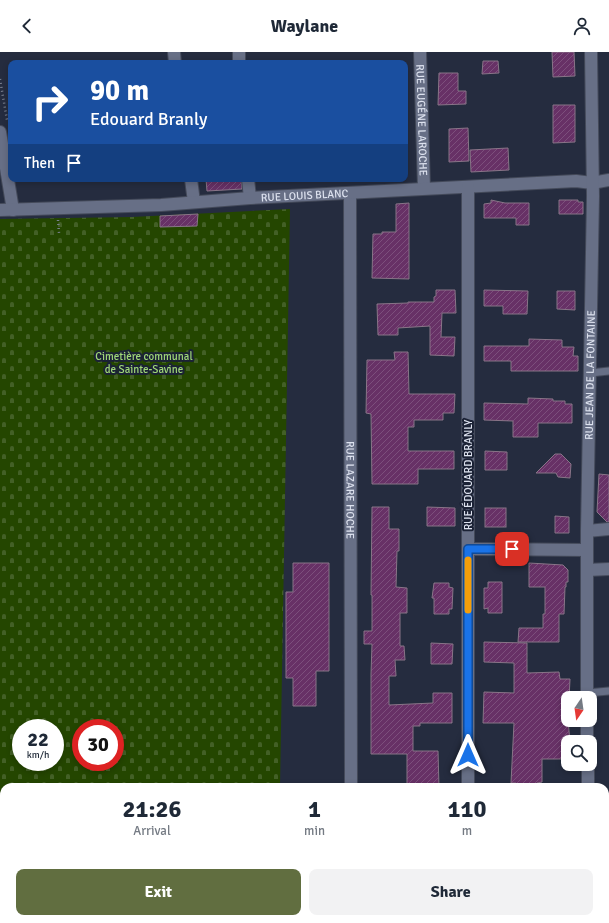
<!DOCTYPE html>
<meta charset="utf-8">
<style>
body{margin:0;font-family:Signika,sans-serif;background:#f2f2f3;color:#1f2937;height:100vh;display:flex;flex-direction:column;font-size:15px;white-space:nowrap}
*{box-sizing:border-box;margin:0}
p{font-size:13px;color:#747a83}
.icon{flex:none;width:22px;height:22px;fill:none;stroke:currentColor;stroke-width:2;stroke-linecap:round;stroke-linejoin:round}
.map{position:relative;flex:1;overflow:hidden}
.panel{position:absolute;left:0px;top:731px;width:609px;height:140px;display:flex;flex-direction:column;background:#fff;border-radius:12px 12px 0 0;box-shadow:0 2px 6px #0003}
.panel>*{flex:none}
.hud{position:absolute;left:8px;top:8px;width:400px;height:122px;border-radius:8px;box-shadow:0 2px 6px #0003;background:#1a4fa0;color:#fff;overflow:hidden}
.needle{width:26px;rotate:193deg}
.controls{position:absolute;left:561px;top:639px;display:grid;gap:8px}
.controls a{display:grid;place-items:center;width:36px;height:36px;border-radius:8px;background:#fff;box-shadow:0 2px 6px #0003;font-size:20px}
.speed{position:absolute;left:12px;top:667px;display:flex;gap:8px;font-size:20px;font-weight:700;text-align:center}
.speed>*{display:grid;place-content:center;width:52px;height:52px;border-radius:50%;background:#fff;box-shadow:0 2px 6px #0003;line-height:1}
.speed small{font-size:10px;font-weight:400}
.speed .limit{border:6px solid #d22;background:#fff;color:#111}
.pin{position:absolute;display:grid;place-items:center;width:34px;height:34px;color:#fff;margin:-17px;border-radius:8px;box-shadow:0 2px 6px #0006}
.me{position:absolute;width:44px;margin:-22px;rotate:0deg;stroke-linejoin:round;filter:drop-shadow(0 0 3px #0008)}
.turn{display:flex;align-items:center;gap:14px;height:84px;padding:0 16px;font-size:18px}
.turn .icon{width:52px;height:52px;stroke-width:2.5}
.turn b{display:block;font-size:28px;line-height:34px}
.then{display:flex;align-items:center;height:38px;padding:0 16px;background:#0003;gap:8px;font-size:15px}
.eta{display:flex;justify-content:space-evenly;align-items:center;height:68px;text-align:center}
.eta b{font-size:24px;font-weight:800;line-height:28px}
.action{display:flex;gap:8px;margin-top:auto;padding:8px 16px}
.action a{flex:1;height:46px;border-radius:8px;background:#616e40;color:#fff;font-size:16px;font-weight:800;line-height:46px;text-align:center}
.action a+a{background:#f2f2f3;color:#1f2937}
header{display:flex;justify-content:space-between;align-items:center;height:52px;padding:0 16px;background:#fff;font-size:18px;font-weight:800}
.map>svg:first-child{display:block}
.cemetery{fill:url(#cemetery-stones);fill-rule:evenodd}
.building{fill:url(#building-hatch);stroke:#897588}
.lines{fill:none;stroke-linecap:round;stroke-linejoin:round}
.lane-casing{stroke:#444a5a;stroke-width:9}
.street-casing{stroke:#444a5a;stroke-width:14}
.path{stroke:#7a8191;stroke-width:2.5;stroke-dasharray:1 3;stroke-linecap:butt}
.lane{stroke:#676f86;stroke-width:7}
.street{stroke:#676f86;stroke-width:12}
.route-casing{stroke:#114b97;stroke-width:10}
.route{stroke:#1a73e8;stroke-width:7}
.slow{stroke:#f59e0b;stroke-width:7}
.labels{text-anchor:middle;stroke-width:4;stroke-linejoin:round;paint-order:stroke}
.street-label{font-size:11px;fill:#dde2ef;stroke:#1b2235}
.park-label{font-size:11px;fill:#a0d779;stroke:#1b2235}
</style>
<header><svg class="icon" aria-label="back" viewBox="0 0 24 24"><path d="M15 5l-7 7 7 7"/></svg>Waylane<svg class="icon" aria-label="person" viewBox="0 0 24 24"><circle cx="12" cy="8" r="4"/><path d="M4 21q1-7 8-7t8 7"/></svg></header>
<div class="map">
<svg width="609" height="871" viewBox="0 0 609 871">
<defs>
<pattern id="cemetery-stones" width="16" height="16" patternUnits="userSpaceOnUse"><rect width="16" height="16" fill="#244600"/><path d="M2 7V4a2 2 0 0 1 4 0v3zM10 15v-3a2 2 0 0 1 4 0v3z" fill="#436026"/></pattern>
<pattern id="building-hatch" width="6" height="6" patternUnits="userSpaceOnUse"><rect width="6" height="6" fill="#673166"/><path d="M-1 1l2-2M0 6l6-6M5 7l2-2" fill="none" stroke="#7c4f7c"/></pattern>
</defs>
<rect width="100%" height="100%" fill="#252c3f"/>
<path class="cemetery" d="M290,157l-10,578h-276v49h-4v-617l132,-2zM21,676h34v34h-34zM81,676h34v34h-34z"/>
<g class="building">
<polygon points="552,0 574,0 575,24 553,25"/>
<polygon points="483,9 498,9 499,21 482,22"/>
<polygon points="439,21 458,21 458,39 466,39 466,52 438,53"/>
<polygon points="553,53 575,53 575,90 553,91"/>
<polygon points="468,76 469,109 449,110 449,77"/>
<polygon points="508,96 509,118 471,120 470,98"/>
<polygon points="206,127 241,127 242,137 207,139"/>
<polygon points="491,148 505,151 529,151 529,173 516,173 516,166 484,166 484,152 491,151"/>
<polygon points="559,148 578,148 578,150 583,150 583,162 559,162"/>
<polygon points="409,151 409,227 372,226 373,182 382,182 382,180 396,180 396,152"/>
<polygon points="198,162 197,174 160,175 160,164"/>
<polygon points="436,238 455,238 456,261 442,261 441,285 455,285 454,304 430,303 430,274 398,276 398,283 378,283 377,252 408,251 408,250 434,250 434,245 436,244"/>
<polygon points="484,238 528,239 527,262 503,262 503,254 484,254"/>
<polygon points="557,239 575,239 575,258 557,257"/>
<polygon points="529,287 562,288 562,295 574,295 573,304 578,304 578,319 511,319 511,309 484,309 484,294 529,294"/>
<polygon points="394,300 408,300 409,342 455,342 454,361 443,361 443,368 414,368 414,375 408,375 408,399 454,399 454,417 418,417 418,432 372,432 371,362 366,361 367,308 395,308"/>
<polygon points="528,346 553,347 553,349 565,349 565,352 572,352 572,371 538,371 538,385 513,385 513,369 484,368 484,351 528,352"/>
<polygon points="485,399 507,400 507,418 485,418"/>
<polygon points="555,402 561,402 571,412 570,426 558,425 556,421 536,421"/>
<polygon points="599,422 609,423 609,470 607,470 597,460"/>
<polygon points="372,455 389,455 389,477 399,477 399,499 397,499 396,535 407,536 407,561 400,561 400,594 404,594 405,608 395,608 396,624 389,624 389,653 433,651 433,641 452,641 452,671 420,671 420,674 413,674 413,699 438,699 439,735 407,735 407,702 371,702 371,622 372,592 364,592 364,579 372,579 372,543 371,543"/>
<polygon points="427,455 455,456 455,474 427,474"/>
<rect x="485" y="456" width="21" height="19"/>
<polygon points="555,464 569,465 569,481 555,481"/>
<polygon points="293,511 329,511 329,619 316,619 316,654 293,654 293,626 286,626 286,540 293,540"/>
<polygon points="529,511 563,513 568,518 568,530 566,530 566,535 565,535 564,562 559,562 559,590 518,590 519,576 543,576 543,562 545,562 545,535 529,535"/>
<polygon points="488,530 502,530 502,561 488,561 488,556 484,557 484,536 488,536"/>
<polygon points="434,531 449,531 449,535 453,536 452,557 449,557 449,562 434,562 434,546 432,546"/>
<polygon points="484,590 527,591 527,621 559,620 560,627 570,627 568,668 570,690 568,690 568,707 542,707 542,730 537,731 537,735 516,735 516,731 511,731 514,671 483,671 484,640 514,641 514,611 484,610"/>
<polygon points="431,591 453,592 452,612 431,612"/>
</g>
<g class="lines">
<g class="lane-casing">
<g id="lane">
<polyline points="590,321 609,319"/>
<polyline points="587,641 609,639"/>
</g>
</g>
<g class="street-casing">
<g id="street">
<polyline points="174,0 175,11"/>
<polyline points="239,0 239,11"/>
<path id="s1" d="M420,0l4,136"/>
<polyline points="0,80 13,158"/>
<polyline points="191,127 194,150"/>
<polyline points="248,127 250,146"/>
<path id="s2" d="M350,141l1,594"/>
<path id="s3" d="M0,158l161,-5 89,-7 326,-17 16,2 17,-3"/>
<polyline points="587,479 609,477"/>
<polyline points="468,497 587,498"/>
<polyline points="587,518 609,517"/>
<path id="s4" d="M587,646v-167l6,-335 -2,-144"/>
<polyline points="587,668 587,690"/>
<polyline points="588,712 588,735"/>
<polyline points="468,735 468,135"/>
<polyline points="605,755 609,755"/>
<polyline points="351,867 351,871"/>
<polyline points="468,867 468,871"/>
<polyline points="590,867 590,871"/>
<polyline points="71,871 72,867"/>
</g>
</g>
<g class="path">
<polyline points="0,27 7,68"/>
<polyline points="58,168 59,181"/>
</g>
<use href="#lane" class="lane"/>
<use href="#street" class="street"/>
</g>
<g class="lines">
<g class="route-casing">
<polyline id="route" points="468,703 468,497 512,497"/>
</g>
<use href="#route" class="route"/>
<polyline class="slow" points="468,508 468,558"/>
</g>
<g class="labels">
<g class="street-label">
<text dy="4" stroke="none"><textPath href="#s1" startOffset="68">RUE EUGÉNE LAROCHE</textPath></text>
<text dy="4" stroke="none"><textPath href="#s3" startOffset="305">RUE LOUIS BLANC</textPath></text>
<text dy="4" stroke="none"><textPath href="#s4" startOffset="323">RUE JEAN DE LA FONTAINE</textPath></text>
<text transform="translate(468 423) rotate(-90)" y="4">RUE ÉDOUARD BRANLY</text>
<text dy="4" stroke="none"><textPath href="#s2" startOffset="297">RUE LAZARE HOCHE</textPath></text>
</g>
<g class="park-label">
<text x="144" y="308">Cimetière communal<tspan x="144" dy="13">de Sainte-Savine</tspan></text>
</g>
</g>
</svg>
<div class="controls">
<a><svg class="needle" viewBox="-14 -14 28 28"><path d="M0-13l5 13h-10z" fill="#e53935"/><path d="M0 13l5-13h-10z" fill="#747a83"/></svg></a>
<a><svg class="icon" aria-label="search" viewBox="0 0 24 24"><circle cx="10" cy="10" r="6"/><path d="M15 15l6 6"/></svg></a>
</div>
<div class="speed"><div>22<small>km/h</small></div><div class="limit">30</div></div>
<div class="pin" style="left:512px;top:497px;background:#d93025"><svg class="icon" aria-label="arrive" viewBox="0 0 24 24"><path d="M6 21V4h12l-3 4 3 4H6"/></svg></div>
<svg class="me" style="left:468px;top:703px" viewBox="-20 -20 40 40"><path d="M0-17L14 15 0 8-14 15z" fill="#1a73e8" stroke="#fff" stroke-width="4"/></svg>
<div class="hud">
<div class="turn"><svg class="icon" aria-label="right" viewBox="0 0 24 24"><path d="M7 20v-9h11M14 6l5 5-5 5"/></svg><div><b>90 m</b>Edouard Branly</div></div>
<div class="then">Then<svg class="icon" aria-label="arrive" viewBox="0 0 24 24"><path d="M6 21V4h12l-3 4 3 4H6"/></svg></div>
</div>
<section class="panel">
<div class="eta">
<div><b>21:26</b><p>Arrival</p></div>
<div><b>1</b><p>min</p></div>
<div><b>110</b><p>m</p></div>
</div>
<div class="action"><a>Exit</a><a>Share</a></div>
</section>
</div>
